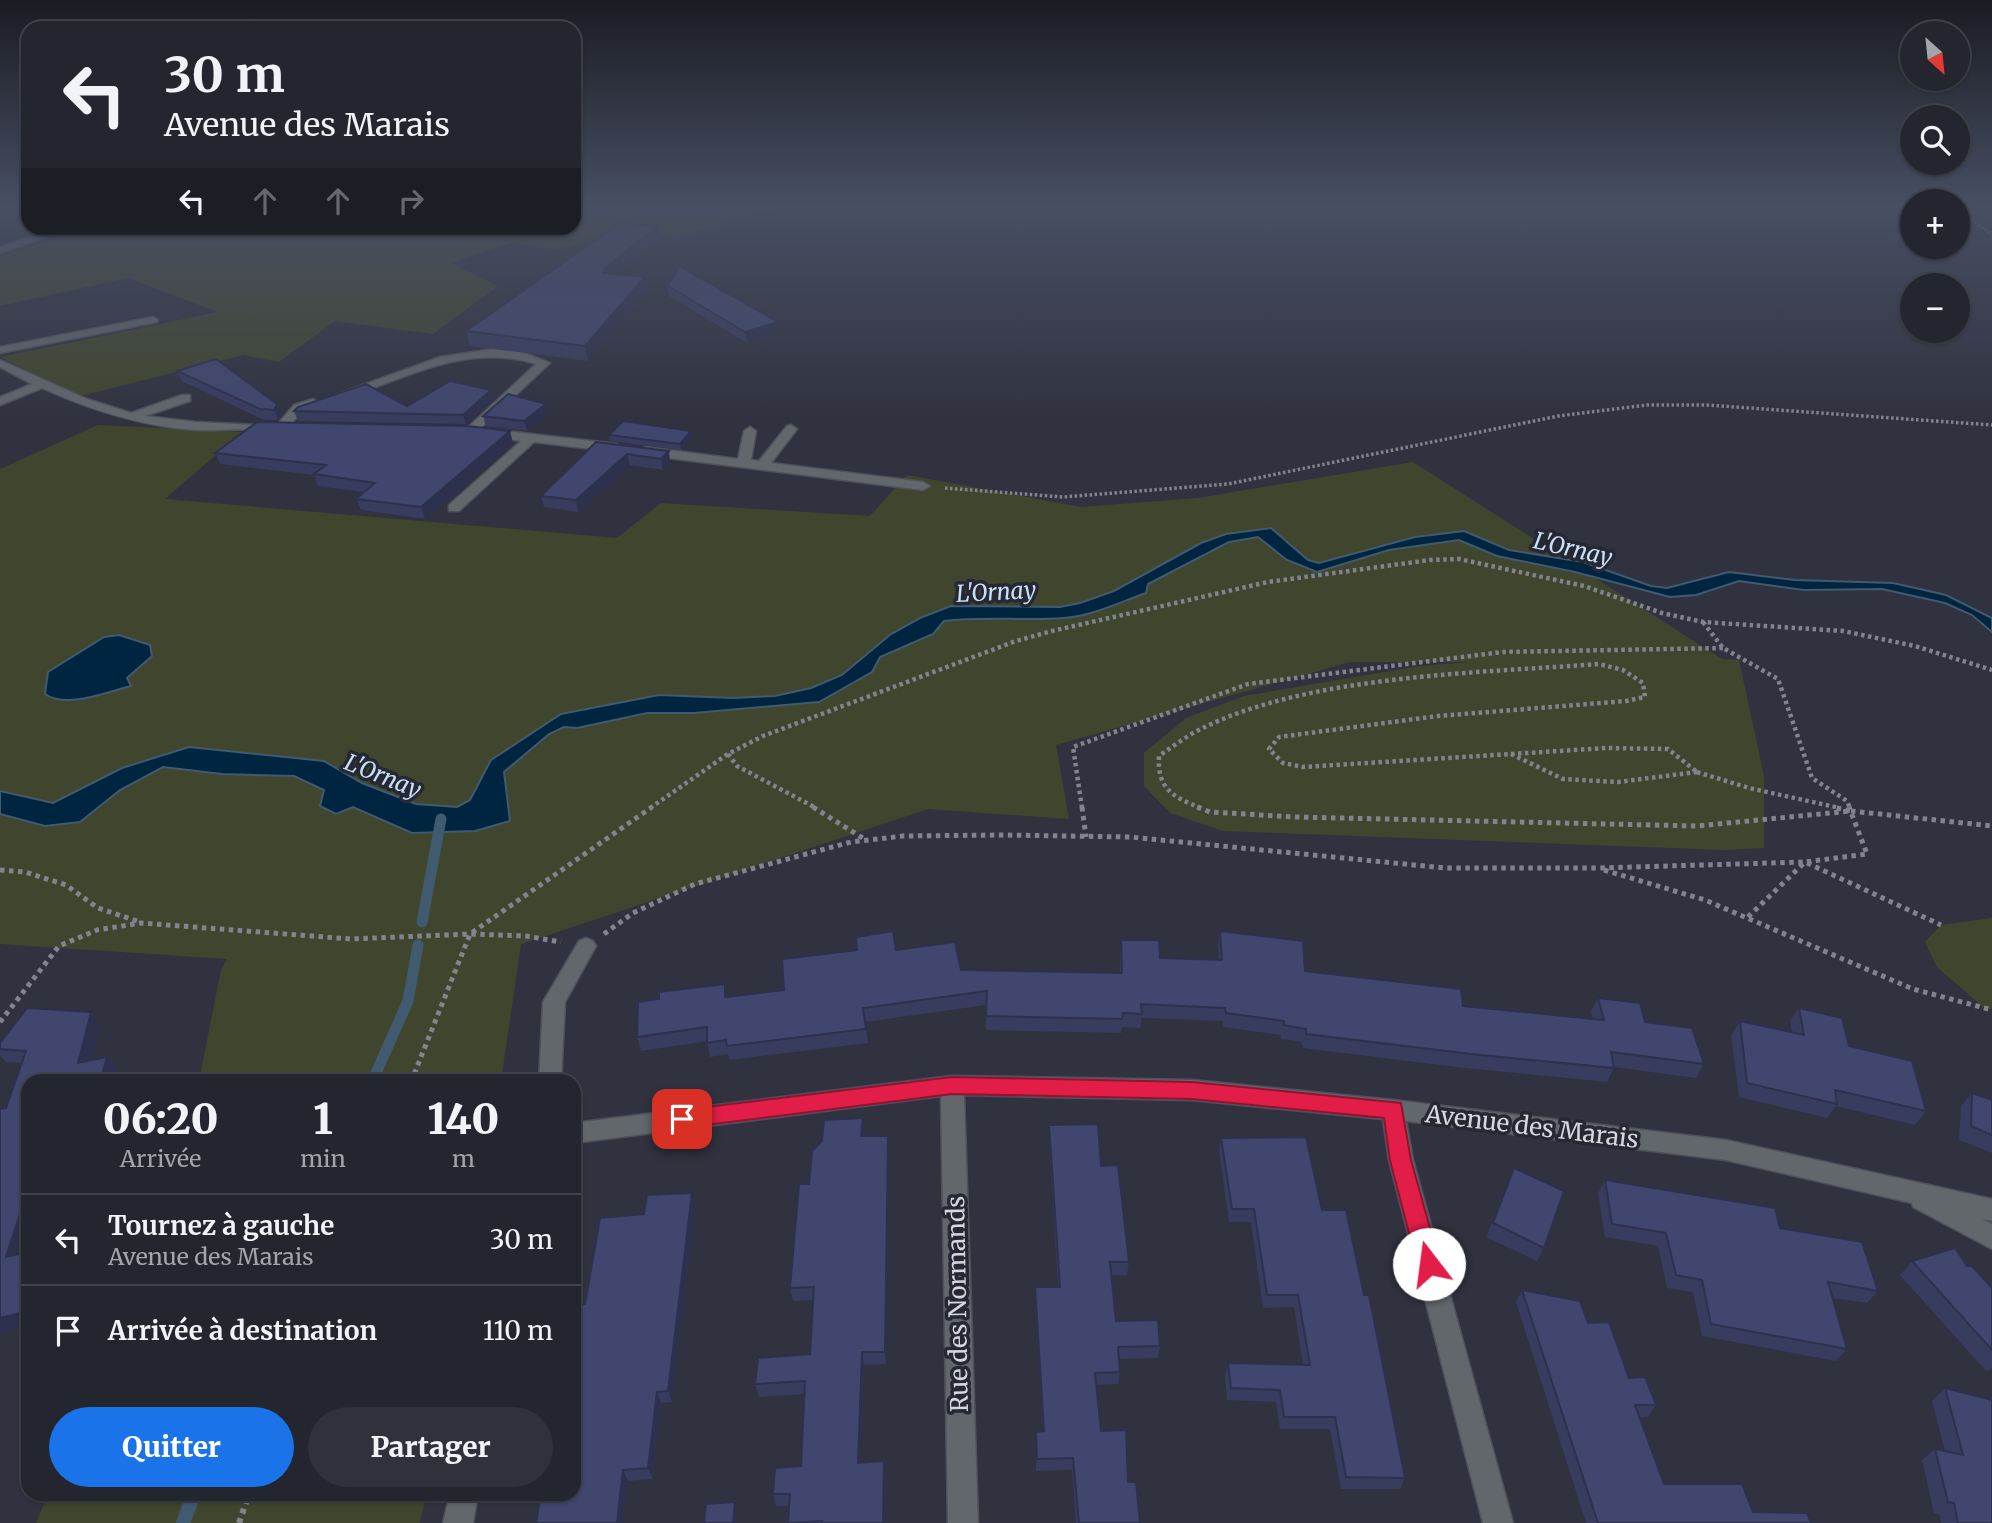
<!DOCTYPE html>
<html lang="fr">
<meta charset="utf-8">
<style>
body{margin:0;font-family:Merriweather,serif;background:#30323b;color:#f1f3f6;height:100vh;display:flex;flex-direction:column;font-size:26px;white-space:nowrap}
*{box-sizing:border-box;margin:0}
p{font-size:23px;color:#a3a5aa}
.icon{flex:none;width:38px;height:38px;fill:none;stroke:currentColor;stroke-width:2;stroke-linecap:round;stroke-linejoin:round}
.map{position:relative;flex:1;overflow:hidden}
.details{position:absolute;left:21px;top:1074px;width:560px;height:427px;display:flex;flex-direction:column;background:#24262f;border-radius:21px;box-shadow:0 2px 5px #0004,0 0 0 2px #41434b}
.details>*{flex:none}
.top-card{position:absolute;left:21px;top:21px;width:560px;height:214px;border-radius:21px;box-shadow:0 2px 5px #0004,0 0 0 2px #41434b;background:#24262f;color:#f1f3f6;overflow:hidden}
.needle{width:46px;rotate:153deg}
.fabs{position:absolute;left:1900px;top:21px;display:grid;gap:14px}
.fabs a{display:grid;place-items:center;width:70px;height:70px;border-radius:50%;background:#24262f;box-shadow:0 2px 5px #0004,0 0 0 2px #41434b;font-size:35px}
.pin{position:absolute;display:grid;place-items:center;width:60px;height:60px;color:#fff;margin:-30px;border-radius:14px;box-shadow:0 4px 10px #0006}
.me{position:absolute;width:77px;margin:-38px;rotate:345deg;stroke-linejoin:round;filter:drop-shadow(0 0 5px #0008)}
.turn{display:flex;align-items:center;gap:24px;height:147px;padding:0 28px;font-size:32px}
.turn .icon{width:91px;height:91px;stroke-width:2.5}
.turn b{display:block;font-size:49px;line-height:60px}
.lanes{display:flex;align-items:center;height:66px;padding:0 28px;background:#0003;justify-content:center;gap:35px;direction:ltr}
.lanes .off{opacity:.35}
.eta{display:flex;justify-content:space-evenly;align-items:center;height:119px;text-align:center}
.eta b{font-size:42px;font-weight:800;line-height:49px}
.button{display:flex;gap:14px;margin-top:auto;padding:14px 28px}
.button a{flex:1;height:80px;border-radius:42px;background:#1a73e8;color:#fff;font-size:28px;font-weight:800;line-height:80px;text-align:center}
.button a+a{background:#30323b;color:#f1f3f6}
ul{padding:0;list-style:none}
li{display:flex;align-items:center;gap:21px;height:91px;padding:0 28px;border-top:2px solid #41434b}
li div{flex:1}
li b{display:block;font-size:26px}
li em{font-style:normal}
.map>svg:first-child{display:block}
.green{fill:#40462d}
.water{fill:#002541;stroke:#405a70;stroke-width:2}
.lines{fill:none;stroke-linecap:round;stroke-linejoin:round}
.stream-far1{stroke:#405a70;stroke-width:11}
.stream{stroke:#405a70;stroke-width:14}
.minor-casing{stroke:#4e505c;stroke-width:3}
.path-far4{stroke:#81838e;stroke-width:2.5;stroke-dasharray:2 2;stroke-linecap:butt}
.path-far3{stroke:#81838e;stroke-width:3.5;stroke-dasharray:2.5 2.5;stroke-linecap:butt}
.path-far2{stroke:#81838e;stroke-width:4.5;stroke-dasharray:3.5 3.5;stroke-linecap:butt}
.path-far1{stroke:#81838e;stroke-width:5;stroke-dasharray:4.5 4.5;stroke-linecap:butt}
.path{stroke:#81838e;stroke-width:6;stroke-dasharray:5 5;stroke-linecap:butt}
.minor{fill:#62676c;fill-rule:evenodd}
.wall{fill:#383c5f}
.shaded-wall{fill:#2e314d}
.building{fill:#41466e;stroke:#2e314d;stroke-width:2}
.route{fill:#e11d48;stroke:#92132f;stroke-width:2}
.labels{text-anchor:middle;stroke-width:7;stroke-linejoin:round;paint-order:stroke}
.water-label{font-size:23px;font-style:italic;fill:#c8e0f5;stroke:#262834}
.near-street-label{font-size:24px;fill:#d5d6df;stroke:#262834}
</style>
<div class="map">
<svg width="1992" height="1523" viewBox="0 0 1992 1523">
<rect width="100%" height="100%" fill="#30323f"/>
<g class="green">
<polygon points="574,206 778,206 683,236 622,233 558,250 513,242 451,263 498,286 433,334 335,321 279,362 243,355 77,397 0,357 218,312 128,278 0,306 0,256 89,228 574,228"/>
<polygon points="98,425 242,432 165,499 617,538 661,503 870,516 907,475 1081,507 1198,498 1413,462 1722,659 1739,660 1764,776 1764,848 1725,850 1223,831 1170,813 1144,786 1144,753 1186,718 1244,696 1420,666 1471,662 1350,662 1056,745 1069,819 928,809 521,944 501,1081 199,1081 221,970 227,959 0,944 0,469"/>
<polygon points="1992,918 1992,1009 1983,1007 1937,967 1925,942 1941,925"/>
<polygon points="48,1494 426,1494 426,1495 420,1523 36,1523"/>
</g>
<g class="water">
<path d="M1271,528l37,32 11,3 96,-26 49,-6 45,19 74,12 68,24 16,2 62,-16 66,8 98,3 53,12 46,23v14l-20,-17 -27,-12 -63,-14 -78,1 -65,-9 -43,14 -26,2 -95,-25 -78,-16 -38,-16 -70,10 -72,22 -30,-12 -29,-23 -29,5 -81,42 -2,9c-28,10 -54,23 -83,25 -40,3 -79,-2 -119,3l-11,13 -53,23 -8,15 -53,30 -125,11h-47l-70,15 -13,-1 -15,7 -45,38 6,49 -35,10 -63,2 -59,-26 -17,7 -16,-8 4,-16 -30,-14 -72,-2 -59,-7 -43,23 -40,32 -35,4 -45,-12v-23l53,12 69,-35 67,-21 135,14 38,22 54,21 41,3 13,-7 21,-40 70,-46 98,-19 74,3 42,-2 36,-8 31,-13 49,-41 29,-16 31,-12 109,1 20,-4 34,-12 87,-48 25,-9z"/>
<path d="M119,635l31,10 2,11 -25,22 4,8c-24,6 -65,23 -86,8l3,-22 56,-35z"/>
</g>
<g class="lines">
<g class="stream-far1">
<polyline points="422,922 441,819"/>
<polyline points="372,1082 408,1001 418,945"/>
</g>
<polyline class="stream" points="183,1523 194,1494"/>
<g class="minor-casing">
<g id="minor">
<polygon points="16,206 28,206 28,213 17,208"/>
<polygon points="60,228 73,228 0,253 0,247"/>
<polygon points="153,317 158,320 157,322 0,353 0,347"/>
<path d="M493,349l29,3 28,11 -76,71 -10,-3 72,-67c-65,-21 -124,11 -185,32l-10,-3 99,-36z"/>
<path d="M0,360l87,39 44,14 51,-18h8v6l-45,15 51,6 80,4 18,-21 19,-6 6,4 -17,8 -17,20 -4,1c-27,-5 -59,-1 -87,-2 -54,-4 -103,-20 -152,-42l-42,17v-8l32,-13 -32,-17z"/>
<polygon points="791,425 797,429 771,463 923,482 930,486 923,490 645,455 639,451 645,447 738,459 744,431 750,427 756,431 751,460 759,461 787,426"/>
<polygon points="488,429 617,444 623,448 617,452 534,442 459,511 449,511 449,505 521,441 484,436 482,433"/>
<polygon points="586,938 593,941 596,946 565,1002 561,1082 539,1082 543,1002 579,941"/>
<polygon points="952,1076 1192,1080 1393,1100 1726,1140 1992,1199 1992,1221 1982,1219 1992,1224 1992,1249 1913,1207 1912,1203 1726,1160 1406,1121 1413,1160 1513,1523 1483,1523 1389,1160 1383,1119 1192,1100 964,1095 978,1523 948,1523 941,1096 574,1143 574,1123"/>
<polygon points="450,1494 478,1494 473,1523 443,1523"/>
</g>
</g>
<polyline class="path-far4" points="1958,212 1992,234"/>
<polyline class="path-far3" points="945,488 1063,497 1228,484 1558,416 1647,405 1707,405 1992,425"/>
<g class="path-far2">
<polyline points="1703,622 1723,648 1778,679 1812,778 1847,801 1850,808"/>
<polyline points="728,754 737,766 816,808"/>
<polyline points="1511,754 1563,779 1618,782 1697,772"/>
<polyline points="1511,754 1606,748 1668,749 1697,772"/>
<polyline points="1697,772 1749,788 1840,808"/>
<polyline points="650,808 728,754 763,736 1016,641 1052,631 1268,582 1430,560 1459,559 1584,586 1662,613 1703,622 1843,631 1915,646 1992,670"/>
<polyline points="1082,808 1073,747 1248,684 1502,652 1723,648"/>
<path d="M1201,808c-28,-11 -44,-19 -42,-52 13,-9 26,-19 40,-26 107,-55 280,-57 400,-66l24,6 20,13 2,14 -19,4 -188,15 -159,21 -10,12 14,14 20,4 208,-13"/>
</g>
<g class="path-far1">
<polyline points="813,807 866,840"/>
<polyline points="1082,807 1086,837"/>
<polyline points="1197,807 1210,812 1295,817 1697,826 1851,811 1832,807"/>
<polyline points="1851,811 1992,826"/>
<polyline points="0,870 25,872 66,885 98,908 140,922"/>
<polyline points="1604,870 1705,900 1913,989 1992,1010"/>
<polyline points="1748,917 1805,862 1867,854 1849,807"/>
<polyline points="604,934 633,913 695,884 851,842 903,836 1004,835 1130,837 1445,868 1599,868 1805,862 1941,925"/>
<polyline points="0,1022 59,946 97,930 141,923 351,939 470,934 526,936 561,942"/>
<polyline points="411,1082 470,934 652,807"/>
</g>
<polyline class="path" points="239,1523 249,1494"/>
<use href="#minor" class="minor"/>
</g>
<g class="wall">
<polygon points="658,226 660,239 617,274 645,277 648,291 588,361 470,346 466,331"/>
<polygon points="668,286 778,322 779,333 747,343 669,296"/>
<polygon points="177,371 277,404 282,415 278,420 264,420 182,381"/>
<polygon points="491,390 494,399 466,424 298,421 294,411 407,406"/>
<polygon points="546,404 548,413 527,431 486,426 483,416"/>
<polygon points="609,435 692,437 681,450 610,441"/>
<polygon points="596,442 670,462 663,470 630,465 578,512 544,507 541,496"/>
<polygon points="513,443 425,519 361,510 356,499 364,492 318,486 314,475 220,464 215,453"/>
<polygon points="1220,931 1305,971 1463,1006 1593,1019 1591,1011 1598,998 1645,1022 1704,1064 1696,1078 1614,1067 1607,1082 1465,1068 1303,1048 1302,1042 1281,1039 1281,1035 1223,1027 1223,1021 1142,1018 1140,1028 1122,1027 1121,1033 986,1030 986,1005 865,1022 868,1043 730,1060 728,1054 710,1057 707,1041 641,1051 637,1037 728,997 784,990 896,950 961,970 1120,973 1120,954 1121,940 1160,958 1219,960 1218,945"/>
<polygon points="1799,1008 1849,1046 1926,1111 1915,1125 1836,1106 1827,1118 1739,1097 1731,1035 1740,1021 1792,1033 1790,1021"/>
<polygon points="100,1025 92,1060 107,1057 117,1070 114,1082 28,1082 23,1253 28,1252 28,1326 0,1333 0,1109 6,1108 22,1063 6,1062 0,1055 0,1043"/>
<polygon points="1972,1093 1992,1100 1992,1153 1959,1140 1961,1106"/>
<polygon points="1049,1125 1101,1166 1129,1262 1127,1275 1111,1275 1116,1321 1160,1346 1158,1358 1119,1359 1120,1372 1118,1384 1096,1385 1101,1431 1128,1482 1140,1523 1076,1523 1072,1470 1036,1471 1036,1432 1043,1431 1035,1300 1035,1287 1058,1287 1049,1139"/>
<polygon points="864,1132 864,1136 888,1136 889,1149 886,1364 864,1365 860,1463 884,1461 885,1473 885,1523 789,1523 789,1506 776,1506 773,1494 801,1466 805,1394 759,1397 755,1384 810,1354 813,1300 793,1301 790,1288 809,1184"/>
<polygon points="1221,1138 1322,1210 1405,1478 1400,1489 1341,1489 1330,1429 1280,1429 1276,1402 1227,1400 1225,1375 1228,1363 1303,1365 1294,1307 1263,1308 1251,1222 1229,1222 1219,1151"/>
<polygon points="1514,1168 1544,1248 1537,1261 1486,1237"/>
<polygon points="1605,1180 1780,1228 1878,1291 1867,1303 1833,1298 1847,1349 1836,1361 1702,1336 1693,1292 1667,1288 1658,1246 1605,1237 1598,1193"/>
<polygon points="695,1205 672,1402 661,1403 653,1479 628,1481 574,1494 585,1304"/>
<polygon points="1912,1261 1967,1266 1992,1288 1992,1369 1986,1371 1900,1275"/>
<polygon points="1522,1290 1588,1323 1629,1378 1656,1405 1648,1417 1639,1417 1664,1484 1753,1512 1811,1523 1586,1523 1516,1302"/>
<polygon points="1945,1388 1992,1523 1941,1523 1940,1515 1934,1513 1922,1460 1935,1449 1945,1451 1932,1401"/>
</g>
<g class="shaded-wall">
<polygon points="658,226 660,239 609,280 603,273 604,269"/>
<polygon points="645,277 648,291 588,361 585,346"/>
<polygon points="778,322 779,333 747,343 745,332"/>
<polygon points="491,390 494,399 466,424 463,415"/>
<polygon points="277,404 282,415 278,420 274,410"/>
<polygon points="546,404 548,413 527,431 524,421"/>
<polygon points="510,431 513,443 425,519 421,507"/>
<polygon points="691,431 692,437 681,450 680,444"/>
<polygon points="669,451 670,462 663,470 661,459"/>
<polygon points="627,454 630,465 578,512 576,500"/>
<polygon points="91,1012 100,1025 88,1076 78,1063"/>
<polygon points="107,1057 117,1070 114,1082 100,1082"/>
<polygon points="863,1118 864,1132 863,1150 861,1136"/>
<polygon points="888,1136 889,1149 886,1364 885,1352"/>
<polygon points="692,1193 695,1205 672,1402 668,1391"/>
<polygon points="25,1198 28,1198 28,1238 18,1269 6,1257"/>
<polygon points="28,1311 28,1326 0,1333 0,1318"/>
<polygon points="862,1352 864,1365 860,1475 858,1463"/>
<polygon points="657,1392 661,1403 653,1479 648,1468"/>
<polygon points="884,1461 885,1473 885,1523 883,1523"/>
<polygon points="623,1470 628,1481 623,1523 617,1523"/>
<polygon points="735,1502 737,1508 736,1523 733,1523"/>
</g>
<g class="building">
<polygon points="620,223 658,226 604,269 607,269 603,273 645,277 585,346 466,331"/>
<polygon points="679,266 778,322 745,332 668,286"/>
<polygon points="216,359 277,404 274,410 260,409 177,371"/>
<polygon points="450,381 491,390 463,415 294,411 298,407 366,384 407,406"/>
<polygon points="508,394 546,404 524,421 483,416"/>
<polygon points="623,421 691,431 680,444 609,435"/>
<polygon points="257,422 467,426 510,431 421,507 356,499 375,483 314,474 326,465 215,453"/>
<polygon points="596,442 669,451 661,459 627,454 576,500 541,496"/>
<polygon points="893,931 896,950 955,942 961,970 1122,973 1121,940 1159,940 1160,958 1222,960 1220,931 1303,941 1305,971 1461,989 1463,1006 1604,1020 1598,998 1640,1003 1645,1022 1692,1028 1704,1064 1611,1052 1614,1068 1471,1054 1306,1034 1306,1029 1284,1025 1284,1021 1226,1013 1225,1008 1141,1004 1142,1014 1123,1013 1122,1019 986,1016 987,991 863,1008 866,1029 727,1046 726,1040 707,1043 707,1027 637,1037 638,1002 659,999 659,992 725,984 725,997 784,990 782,959 857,950 856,937"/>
<polygon points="27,1008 91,1012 78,1063 107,1057 100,1082 28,1082 28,1198 25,1198 6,1257 28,1252 28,1311 0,1318 0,1109 6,1108 26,1051 0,1049 0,1043"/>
<polygon points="1799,1008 1842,1018 1849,1046 1912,1061 1926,1111 1835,1090 1837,1104 1747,1083 1740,1021 1804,1035"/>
<polygon points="1972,1093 1992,1100 1992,1135 1971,1126"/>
<polygon points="863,1118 861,1136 888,1136 885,1352 862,1352 858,1463 884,1461 883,1523 822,1523 822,1521 788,1523 790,1494 773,1494 775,1468 801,1466 805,1381 755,1384 758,1358 810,1354 814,1287 790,1288 799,1184 809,1184 812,1151 822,1141 824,1120"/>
<polygon points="1098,1124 1101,1166 1118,1165 1129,1262 1110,1262 1116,1321 1158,1320 1160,1346 1118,1347 1120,1372 1095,1373 1101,1431 1126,1430 1128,1482 1136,1482 1140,1523 1079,1523 1073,1458 1037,1459 1036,1432 1044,1431 1035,1287 1060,1287 1049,1125"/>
<polygon points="1306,1137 1322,1210 1346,1210 1364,1295 1369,1295 1405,1478 1346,1477 1335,1417 1284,1417 1280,1390 1231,1388 1228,1363 1310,1365 1298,1295 1267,1295 1254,1209 1232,1209 1221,1138"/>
<polygon points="1514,1168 1564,1191 1544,1248 1493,1223"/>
<polygon points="1605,1180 1775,1208 1780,1228 1862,1242 1878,1291 1828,1282 1847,1349 1711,1324 1702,1280 1676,1275 1666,1233 1612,1224"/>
<polygon points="692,1193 668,1391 657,1392 648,1468 623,1470 617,1523 536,1523 541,1494 574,1494 574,1348 581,1304 585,1304 600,1218 644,1214 647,1195"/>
<polygon points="1955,1248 1967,1266 1972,1266 1992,1288 1992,1350 1912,1261"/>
<polygon points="1522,1290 1580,1301 1588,1323 1609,1322 1629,1378 1645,1377 1656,1405 1635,1405 1664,1484 1742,1484 1753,1512 1807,1513 1811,1523 1598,1523"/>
<polygon points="1945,1388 1992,1400 1992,1523 1958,1523 1954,1503 1948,1502 1935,1449 1963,1455"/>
<polygon points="735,1502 733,1523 704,1523 706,1504"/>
</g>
<linearGradient id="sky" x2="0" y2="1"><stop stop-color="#1a1c23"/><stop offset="0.49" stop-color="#484f63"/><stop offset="1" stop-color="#484f63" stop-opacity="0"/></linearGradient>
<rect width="1992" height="419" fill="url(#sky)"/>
<polygon class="route" points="952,1077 1192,1082 1401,1103 1411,1160 1440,1264 1437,1272 1429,1275 1420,1272 1417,1264 1390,1160 1384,1118 1192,1099 952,1094 682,1128 675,1126 672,1119 675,1113 682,1110"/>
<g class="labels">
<g class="water-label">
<text transform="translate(1573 549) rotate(13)" y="8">L'Ornay</text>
<text transform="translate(996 592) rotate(-3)" y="8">L'Ornay</text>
<text transform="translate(383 776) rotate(22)" y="8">L'Ornay</text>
</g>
<g class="near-street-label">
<text transform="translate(1532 1127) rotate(7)" y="8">Avenue des Marais</text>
<text transform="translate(958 1304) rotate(-91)" y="8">Rue des Normands</text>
</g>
</g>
</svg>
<div class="fabs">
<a><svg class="needle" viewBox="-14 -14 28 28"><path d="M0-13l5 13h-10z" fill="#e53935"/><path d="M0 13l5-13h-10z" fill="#a3a5aa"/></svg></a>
<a><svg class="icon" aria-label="search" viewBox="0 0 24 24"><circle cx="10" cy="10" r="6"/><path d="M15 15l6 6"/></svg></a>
<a>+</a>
<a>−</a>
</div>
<div class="pin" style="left:682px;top:1119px;background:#d93025"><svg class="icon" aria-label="arrive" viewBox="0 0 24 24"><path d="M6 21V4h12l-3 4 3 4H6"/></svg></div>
<svg class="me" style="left:1429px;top:1264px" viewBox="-20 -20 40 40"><circle r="19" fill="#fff"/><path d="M0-13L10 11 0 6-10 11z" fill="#e11d48"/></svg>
<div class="top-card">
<div class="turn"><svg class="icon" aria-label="left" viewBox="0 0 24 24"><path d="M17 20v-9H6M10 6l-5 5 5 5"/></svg><div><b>30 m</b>Avenue des Marais</div></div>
<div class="lanes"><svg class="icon" aria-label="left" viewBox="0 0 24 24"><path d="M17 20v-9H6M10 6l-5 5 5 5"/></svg><svg class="icon off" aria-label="ahead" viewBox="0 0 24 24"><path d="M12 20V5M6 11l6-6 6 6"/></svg><svg class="icon off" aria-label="ahead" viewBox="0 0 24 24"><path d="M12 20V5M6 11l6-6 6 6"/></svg><svg class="icon off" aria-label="right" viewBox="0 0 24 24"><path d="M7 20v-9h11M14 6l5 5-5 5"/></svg></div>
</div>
<section class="details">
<div class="eta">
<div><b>06:20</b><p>Arrivée</p></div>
<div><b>1</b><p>min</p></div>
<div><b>140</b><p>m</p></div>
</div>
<ul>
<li><svg class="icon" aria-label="left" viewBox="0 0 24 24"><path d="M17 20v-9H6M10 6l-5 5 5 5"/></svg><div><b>Tournez à gauche</b><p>Avenue des Marais</p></div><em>30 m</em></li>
<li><svg class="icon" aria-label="arrive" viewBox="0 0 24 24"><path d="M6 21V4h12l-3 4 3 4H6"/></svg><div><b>Arrivée à destination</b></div><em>110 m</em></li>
</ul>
<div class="button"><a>Quitter</a><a>Partager</a></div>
</section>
</div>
